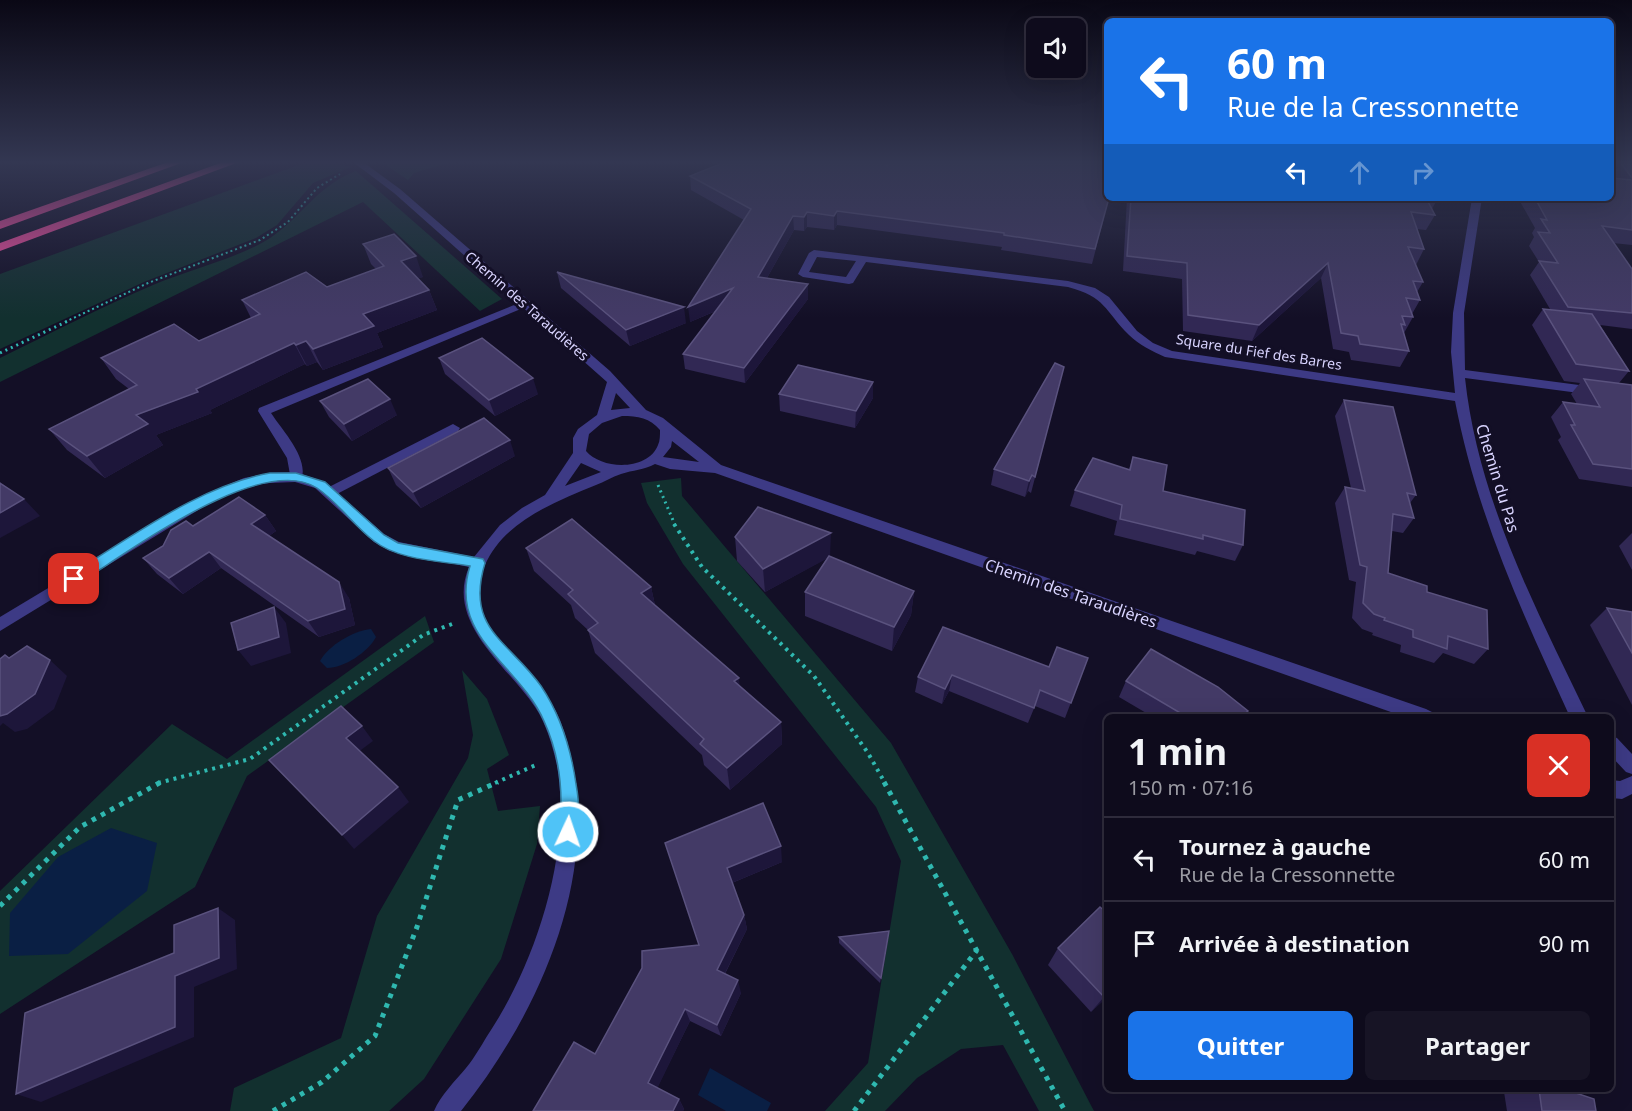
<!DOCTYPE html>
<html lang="fr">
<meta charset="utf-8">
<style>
body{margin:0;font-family:"Noto Sans",sans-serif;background:#171425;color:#f1f3f6;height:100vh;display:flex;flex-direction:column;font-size:22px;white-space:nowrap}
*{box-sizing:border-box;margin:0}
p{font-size:20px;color:#9b9ba3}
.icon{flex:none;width:33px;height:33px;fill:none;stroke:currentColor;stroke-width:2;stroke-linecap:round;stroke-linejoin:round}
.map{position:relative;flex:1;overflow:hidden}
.details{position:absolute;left:1104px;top:714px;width:510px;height:378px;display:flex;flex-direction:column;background:#0e0b1c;border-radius:9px;box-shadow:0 6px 24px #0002,0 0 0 2px #2e2b3b}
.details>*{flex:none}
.guide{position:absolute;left:1104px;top:18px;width:510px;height:183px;border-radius:9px;box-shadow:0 6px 24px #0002,0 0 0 2px #2e2b3b;background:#1a73e8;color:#fff;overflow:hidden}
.controls{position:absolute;left:1026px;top:18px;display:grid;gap:12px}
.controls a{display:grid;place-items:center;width:60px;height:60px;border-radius:9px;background:#0e0b1c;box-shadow:0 6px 24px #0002,0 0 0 2px #2e2b3b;font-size:30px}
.pin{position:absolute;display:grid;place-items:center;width:51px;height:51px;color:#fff;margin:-26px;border-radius:12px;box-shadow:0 3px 9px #0006}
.me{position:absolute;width:66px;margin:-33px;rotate:3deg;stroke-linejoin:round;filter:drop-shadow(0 0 4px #0008)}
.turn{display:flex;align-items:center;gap:21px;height:126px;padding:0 24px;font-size:27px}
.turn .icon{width:78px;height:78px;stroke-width:2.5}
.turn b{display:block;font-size:42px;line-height:51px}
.lanes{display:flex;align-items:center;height:57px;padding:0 24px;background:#0003;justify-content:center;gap:30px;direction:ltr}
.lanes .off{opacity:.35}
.round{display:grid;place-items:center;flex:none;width:63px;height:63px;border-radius:9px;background:#171425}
.headline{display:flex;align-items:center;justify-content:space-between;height:102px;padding:0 24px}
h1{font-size:36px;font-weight:700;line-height:45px}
.primary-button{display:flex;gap:12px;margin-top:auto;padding:12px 24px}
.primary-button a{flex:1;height:69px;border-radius:9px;background:#1a73e8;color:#fff;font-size:24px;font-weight:700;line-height:69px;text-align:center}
.primary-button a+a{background:#171425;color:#f1f3f6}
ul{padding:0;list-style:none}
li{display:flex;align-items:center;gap:18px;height:84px;padding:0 24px;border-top:2px solid #2e2b3b}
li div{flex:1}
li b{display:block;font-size:22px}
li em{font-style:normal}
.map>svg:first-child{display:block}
.green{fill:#12302f}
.water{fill:#0a1f44}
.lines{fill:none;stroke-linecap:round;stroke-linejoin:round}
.path-far3{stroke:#2fb8b0;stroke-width:2;stroke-dasharray:2 3;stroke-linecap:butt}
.path-far2{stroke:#2fb8b0;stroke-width:3;stroke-dasharray:2 4;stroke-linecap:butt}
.path-far1{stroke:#2fb8b0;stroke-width:4;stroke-dasharray:3 5;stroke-linecap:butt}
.path{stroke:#2fb8b0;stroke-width:5;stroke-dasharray:4.5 6;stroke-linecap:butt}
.lane{fill:#3d3a85;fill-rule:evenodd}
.street{fill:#3d3a85;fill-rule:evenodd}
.highway{fill:#ff4fa3;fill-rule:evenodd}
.wall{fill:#312854}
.shaded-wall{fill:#1d163a}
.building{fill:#433a66;stroke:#5a527e;stroke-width:1.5}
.route{fill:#4fc3f7;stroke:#337fa1;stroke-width:1.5}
.labels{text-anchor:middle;stroke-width:6;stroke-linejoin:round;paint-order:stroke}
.far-street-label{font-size:14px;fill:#d9d4ff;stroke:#130f26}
.street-label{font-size:16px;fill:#d9d4ff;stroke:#130f26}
</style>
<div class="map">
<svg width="1632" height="1111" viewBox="0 0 1632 1111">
<rect width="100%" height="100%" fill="#130f26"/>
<g class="green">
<polygon points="307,162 332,162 351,167 313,183 277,225 256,238 144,282 0,349 0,274"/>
<polygon points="450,162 414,173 408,180 383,163"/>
<path d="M356,171l146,128 -22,12 -117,-109 -363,180v-24c51,-25 101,-51 153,-73 33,-14 70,-23 103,-39 42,-20 56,-59 100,-75z"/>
<polygon points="681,478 682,496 891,743 1012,954 1094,1111 1039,1111 1003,1045 961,1049 917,1078 885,1111 825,1111 868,1063 901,861 876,807 683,564 647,503 641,483"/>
<polygon points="425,616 434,642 247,776 195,887 0,1014 0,891 172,724 227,759"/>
<polygon points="462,670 487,699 509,755 487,769 498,811 540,806 537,844 501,959 424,1079 389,1111 230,1111 234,1088 341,1038 377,916 468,758 473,735"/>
</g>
<g class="water">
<path d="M371,629l5,8c-8,15 -32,31 -49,31l-7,-7c9,-16 33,-30 51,-32z"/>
<polygon points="111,828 157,843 147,891 68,954 9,956 10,913 58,857"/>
<polygon points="710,1068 771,1103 767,1111 726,1111 698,1095"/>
</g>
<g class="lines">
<polyline class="path-far3" points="65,322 148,283 260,240 288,222 317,188 340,174"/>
<g class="path-far2">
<polyline points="0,353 68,321"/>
<polyline points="658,485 675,525"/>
</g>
<g class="path-far1">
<polyline points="674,524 702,567 814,676 868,753 885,783"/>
<polyline points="158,783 250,759 423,635 452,624"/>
<polyline points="495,783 538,764"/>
</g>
<g class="path">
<polyline points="884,782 1065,1111"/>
<polyline points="0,906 80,827 161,782"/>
<polyline points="273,1111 322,1082 375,1036 417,927 458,800 498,782"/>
<polyline points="854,1111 977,950"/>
</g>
<g class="lane">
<path d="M524,301l4,1v4l-257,107c11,17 39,46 30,67h-10l-4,-22 -29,-47 1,-3z"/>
<polygon points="453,424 460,428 458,431 335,495 330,497 323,492 325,489"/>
</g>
<g class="street">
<path d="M353,162h10l37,27 210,182 36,39 17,8 58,47 705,244 6,3 3,5h-30l-690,-244 -45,-4 -15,-5c-11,6 -22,6 -34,10 -9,3 -17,8 -25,11 -41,17 -92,36 -111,80 -28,65 55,103 75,155 51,134 -15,286 -99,391h-27c7,-16 21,-30 32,-43 10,-12 17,-26 25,-38 46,-71 81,-180 66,-264 -4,-19 -11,-43 -22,-59 -27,-41 -90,-84 -66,-140l-79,-16 -16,-9 -59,-54 -20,-6 -25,1 -19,2 -38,16 -213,130v-14l203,-122 41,-17 26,-5 26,-1 29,10 59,52 15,8 75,15 26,-32 22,-17 23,-13 28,-42v-15l5,-9 19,-14 10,-33 -213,-189zM616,393l14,15 -19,2zM622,416c16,0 28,2 38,14 0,5 0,11 -2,15 -10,26 -56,25 -72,6l3,-17 13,-11zM672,441l27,21 -36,-5 8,-10zM581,463l20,9 -36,14z"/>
<polygon points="1611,168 1632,171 1632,177 1611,174"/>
<path d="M1472,198h10l-18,115 1,57 167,22v8l-167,-22c13,121 71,231 123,339h-18c-48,-105 -93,-201 -115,-316l-290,-44c-13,-6 -26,-12 -36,-22 -25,-25 -23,-38 -61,-48l-202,-25 -13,21 -4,1 -46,-7 -5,-3 11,-21 5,-3 254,31 27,7 14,9 28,34 16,12 19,8 283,42 -4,-41 2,-39zM817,257l39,4 -10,16 -37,-5z"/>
<polygon points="1611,736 1617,738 1632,754 1632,774 1626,772 1611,756"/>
<polygon points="1632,776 1632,794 1622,799 1611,798 1611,780 1620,781"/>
</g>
<g class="highway">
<polygon points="168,162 184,162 0,229 0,221"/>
<polygon points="223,162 239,162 0,251 0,243"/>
</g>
</g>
<g class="wall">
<polygon points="1611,162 1632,162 1632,245 1613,243 1632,269 1632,329 1600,325 1629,371 1619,383 1632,385 1632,487 1579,479 1558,440 1561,437 1551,417 1563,402 1577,404 1571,394 1580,383 1564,381 1532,325 1543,309 1550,309 1530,275 1539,262 1529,246 1534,237 1532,233 1535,228 1518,198 1611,198 1613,178 1612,176 1618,167 1613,166 1611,168"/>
<polygon points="887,166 1109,198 1092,264 1001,250 1002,247 837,225 834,230 807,227 804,231 794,230 767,278 808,284 808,299 745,383 685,369 683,354 716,311 690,322 744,220 691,190 690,176"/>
<polygon points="1127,198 1438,198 1432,209 1435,215 1426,230 1417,229 1424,249 1416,265 1423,282 1417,292 1420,300 1412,314 1413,317 1404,333 1409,351 1400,367 1351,360 1349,352 1333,349 1321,278 1252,341 1183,331 1182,279 1123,271"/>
<polygon points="363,244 423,277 418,278 429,290 437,310 377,333 383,347 323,370 317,362 307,366 305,364 210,410 212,413 156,435 163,445 105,478 67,450 49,429 129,389 116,379 101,358 199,341 251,318 242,300 327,287 376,269 371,264"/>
<polygon points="557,272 686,323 630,346 561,288"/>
<polygon points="439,358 538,394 495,416 445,374"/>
<polygon points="1064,367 1031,493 1028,491 1025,497 991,485 994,469"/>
<polygon points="779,394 873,398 855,428 780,411"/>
<polygon points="1344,400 1416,495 1410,503 1414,518 1403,533 1392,531 1388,573 1427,592 1488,649 1474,664 1443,653 1434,663 1400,652 1401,645 1372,635 1373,633 1362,629 1352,618 1356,582 1349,580 1335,503 1345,487 1351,488 1335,416"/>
<polygon points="320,401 397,415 352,441 329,417"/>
<polygon points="515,456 421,508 396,485 388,468"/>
<polygon points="1133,457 1163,491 1243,545 1235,561 1197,551 1195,555 1114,535 1117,521 1070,506 1075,490 1129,469"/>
<polygon points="265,515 276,531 269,536 349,598 355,625 319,637 221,568 183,594 157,574 143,558 193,526"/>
<polygon points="1632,533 1632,570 1619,546"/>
<polygon points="735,537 830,557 914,591 911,615 892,651 805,616 805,592 827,558 765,592 737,561"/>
<polygon points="526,548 651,587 655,605 740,686 781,722 782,744 730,790 704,765 702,755 595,653 588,630 575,618 571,605 534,571"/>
<polygon points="1607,608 1632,612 1632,705 1590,625"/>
<polygon points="1088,658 1065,718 1035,706 1028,723 949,691 942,704 915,692 918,677 1049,667"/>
<polygon points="1126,681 1243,717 1153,717 1119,697"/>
<polygon points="665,843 782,862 732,883 744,915 747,929 725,974 741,993 721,1036 690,1021 657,1088 679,1099 684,1109 683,1111 533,1111 595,1054 699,945"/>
<polygon points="1107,913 1107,997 1091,1012 1048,965 1058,948"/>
<polygon points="889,931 880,983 839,943 839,937"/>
<polygon points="1513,1089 1564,1089 1596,1111 1507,1111 1504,1092"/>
</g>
<g class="shaded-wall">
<polygon points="837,211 837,225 834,230 834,216"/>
<polygon points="807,212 807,227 804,231 804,217"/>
<polygon points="793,216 794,230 759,292 758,277"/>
<polygon points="416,256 423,277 409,282 401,261"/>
<polygon points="1328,263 1321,278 1252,341 1259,325"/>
<polygon points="808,284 808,299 745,383 744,368"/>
<polygon points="733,288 734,303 690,322 688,307"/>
<polygon points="429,290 437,310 377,333 383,347 323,370 313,349 363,314"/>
<polygon points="684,307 686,323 630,346 626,330"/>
<polygon points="306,341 317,362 307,366 296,345"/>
<polygon points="294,343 305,364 210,410 212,413 156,435 163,445 105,478 87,456 136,415 196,389"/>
<polygon points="533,378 538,394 495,416 489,400"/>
<polygon points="873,382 873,398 855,428 856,411"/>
<polygon points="390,399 397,415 352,441 344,424"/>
<polygon points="510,440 515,456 421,508 413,492"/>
<polygon points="1032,475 1028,491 1025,497 1029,481"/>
<polygon points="24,499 40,516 0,538 0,513"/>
<polygon points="265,515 276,531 262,541 251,524"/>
<polygon points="831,533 830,557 765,592 763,569"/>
<polygon points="209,552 221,568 183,594 169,578"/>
<polygon points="339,582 349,598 355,625 319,637 308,621"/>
<polygon points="651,587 656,610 641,593"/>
<polygon points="914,591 911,615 892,651 894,627"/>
<polygon points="274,607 286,623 291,653 251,666 238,650"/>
<polygon points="50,660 67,676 54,709 27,729 15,732 3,723 0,726 0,716"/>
<polygon points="952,675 949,691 942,704 945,689"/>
<polygon points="739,678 741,700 734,681"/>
<polygon points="781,722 782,744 730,790 727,768"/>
<polygon points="362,726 373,741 357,753 346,738"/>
<polygon points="398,787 409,802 354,849 342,835"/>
<polygon points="781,846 782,862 729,884 727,868"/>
<polygon points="218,908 235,920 237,969 194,987 194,1037 41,1102 16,1094 175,976"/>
<polygon points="744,915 747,929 720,983 717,970"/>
<polygon points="738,980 741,993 721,1036 717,1025"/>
<polygon points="1107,994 1107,997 1091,1012 1104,997"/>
<polygon points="685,1009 690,1021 655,1093 648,1083"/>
<polygon points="679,1099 684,1109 683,1111 673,1111"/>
</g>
<g class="building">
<polygon points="725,162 884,162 887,166 889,162 1107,162 1107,198 1109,198 1095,249 1004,235 1004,233 837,211 834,216 807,212 804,217 793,216 758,277 808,284 744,368 683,354 733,288 688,307 751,209 690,176"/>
<polygon points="1621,163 1632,165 1632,178"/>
<polygon points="1611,178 1632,180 1632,230 1602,226 1632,269 1632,313 1568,307 1539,261 1558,263 1538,232 1550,233 1541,219 1547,220 1535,198 1611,198"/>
<polygon points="1131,198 1426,198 1435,215 1411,212 1424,249 1408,247 1423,282 1413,281 1420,300 1406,298 1413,317 1402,316 1405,325 1401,324 1409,351 1360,344 1358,336 1341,333 1328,263 1259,325 1188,315 1187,263 1127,256"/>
<polygon points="394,234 416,256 401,261 429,290 363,314 374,326 313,349 306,341 296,345 294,343 196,389 198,392 136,415 148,424 87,456 49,429 137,385 101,358 174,324 199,341 260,314 242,300 306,272 327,287 384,266 363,244"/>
<polygon points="557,272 630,292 684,307 626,330"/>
<polygon points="1543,309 1592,314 1629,371 1576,364"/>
<polygon points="482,338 533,378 489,400 439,358"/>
<polygon points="1055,363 1064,367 1035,477 1032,475 1029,481 994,469"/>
<polygon points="798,365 873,382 856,411 779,394"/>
<polygon points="368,379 390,399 344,424 320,401"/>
<polygon points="1584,379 1632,385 1632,469 1593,464 1571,425 1575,425 1563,402 1600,407"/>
<polygon points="1344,400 1393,407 1416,495 1407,493 1414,518 1393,514 1388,573 1427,586 1427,592 1487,610 1488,649 1448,636 1447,649 1413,637 1413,630 1384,620 1385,618 1374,614 1363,603 1367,567 1360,565 1345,487 1365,491"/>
<polygon points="484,418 510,440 413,492 388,468"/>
<polygon points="1133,457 1167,465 1163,491 1245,510 1243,545 1203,535 1203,539 1120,519 1122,505 1075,490 1093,458 1130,470"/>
<polygon points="0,483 24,499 0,513"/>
<polygon points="239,497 265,515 251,524 339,582 345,609 308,621 209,552 169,578 143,558 163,546 171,530 186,521 193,526"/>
<polygon points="758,507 831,533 763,569 735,537"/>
<polygon points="572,519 651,587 641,593 739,678 734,681 781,722 727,768 700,744 704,739 588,630 598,623 568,594 573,590 526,548"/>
<polygon points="829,556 914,591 894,627 805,592"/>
<polygon points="274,607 279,637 238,650 231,623"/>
<polygon points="1607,608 1632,612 1632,653"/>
<polygon points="943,627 1049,667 1057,647 1088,658 1071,703 1040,690 1034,708 952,675 945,689 918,677"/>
<polygon points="27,646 50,660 35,694 7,714 0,716 0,659 5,655 9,658"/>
<polygon points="1151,649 1218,687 1248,711 1240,717 1202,717 1200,715 1199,717 1187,717 1126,681"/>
<polygon points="341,706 362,726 346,738 398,787 342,835 269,760"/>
<polygon points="763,803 781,846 727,868 744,915 717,970 738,980 717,1025 685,1009 648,1083 679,1099 673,1111 533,1111 574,1042 595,1054 642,968 642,951 699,945 665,843"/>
<polygon points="1100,907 1107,913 1107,994 1104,997 1058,948"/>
<polygon points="218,908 219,958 175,976 175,1027 16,1094 25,1013 174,953 174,925"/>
<polygon points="889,931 881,978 839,937"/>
<polygon points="1539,1089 1564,1089 1594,1099 1596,1111 1542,1111"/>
</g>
<linearGradient id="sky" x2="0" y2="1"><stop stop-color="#0a0815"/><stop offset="0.51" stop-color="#333752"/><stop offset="1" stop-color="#333752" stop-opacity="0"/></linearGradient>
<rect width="1632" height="318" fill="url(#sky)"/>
<path class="route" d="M270,473h26l29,9 59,53 14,8 85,16 2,4c-20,66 23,77 56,123 20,30 30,63 35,98 3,17 5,39 -1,54l-7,3 -6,-3c-5,-11 -1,-24 -1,-36 0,-27 -6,-57 -17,-81 -25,-57 -96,-84 -74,-155 -30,-5 -72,-6 -96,-25 -20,-15 -36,-39 -57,-53 -56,-36 -189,65 -238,95h-10l-2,-4 2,-4c62,-37 129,-89 201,-102z"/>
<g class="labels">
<g class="far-street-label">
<text transform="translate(527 306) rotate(41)" y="5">Chemin des Taraudières</text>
<text transform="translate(1259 352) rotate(9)" y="5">Square du Fief des Barres</text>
</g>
<g class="street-label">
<text transform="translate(1498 478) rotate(73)" y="6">Chemin du Pas</text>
<text transform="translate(1071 593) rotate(19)" y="6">Chemin des Taraudières</text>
</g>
</g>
</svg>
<div class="controls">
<a><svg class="icon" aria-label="sound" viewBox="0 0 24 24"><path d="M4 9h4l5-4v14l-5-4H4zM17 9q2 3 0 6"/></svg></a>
</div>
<div class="pin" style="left:74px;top:579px;background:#d93025"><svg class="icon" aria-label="arrive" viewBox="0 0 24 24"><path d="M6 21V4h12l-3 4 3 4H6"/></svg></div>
<svg class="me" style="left:568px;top:832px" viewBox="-20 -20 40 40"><circle r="17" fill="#4fc3f7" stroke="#fff" stroke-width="3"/><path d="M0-11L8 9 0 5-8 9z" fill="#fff"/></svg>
<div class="guide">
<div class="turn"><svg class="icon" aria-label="left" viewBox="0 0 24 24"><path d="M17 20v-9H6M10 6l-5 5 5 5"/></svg><div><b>60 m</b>Rue de la Cressonnette</div></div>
<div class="lanes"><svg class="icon" aria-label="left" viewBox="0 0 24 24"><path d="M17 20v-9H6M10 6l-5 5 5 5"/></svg><svg class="icon off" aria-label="ahead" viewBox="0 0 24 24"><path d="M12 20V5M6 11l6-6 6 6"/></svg><svg class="icon off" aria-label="right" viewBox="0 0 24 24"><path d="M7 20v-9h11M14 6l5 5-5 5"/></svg></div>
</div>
<section class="details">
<div class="headline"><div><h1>1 min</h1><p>150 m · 07:16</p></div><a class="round" style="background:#d93025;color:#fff"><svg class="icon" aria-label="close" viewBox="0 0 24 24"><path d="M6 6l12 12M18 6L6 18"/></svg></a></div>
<ul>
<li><svg class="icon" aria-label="left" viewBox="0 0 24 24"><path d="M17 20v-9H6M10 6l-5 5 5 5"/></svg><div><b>Tournez à gauche</b><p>Rue de la Cressonnette</p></div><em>60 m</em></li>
<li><svg class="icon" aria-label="arrive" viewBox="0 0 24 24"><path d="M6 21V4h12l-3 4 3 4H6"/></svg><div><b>Arrivée à destination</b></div><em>90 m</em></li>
</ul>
<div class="primary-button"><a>Quitter</a><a>Partager</a></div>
</section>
</div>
